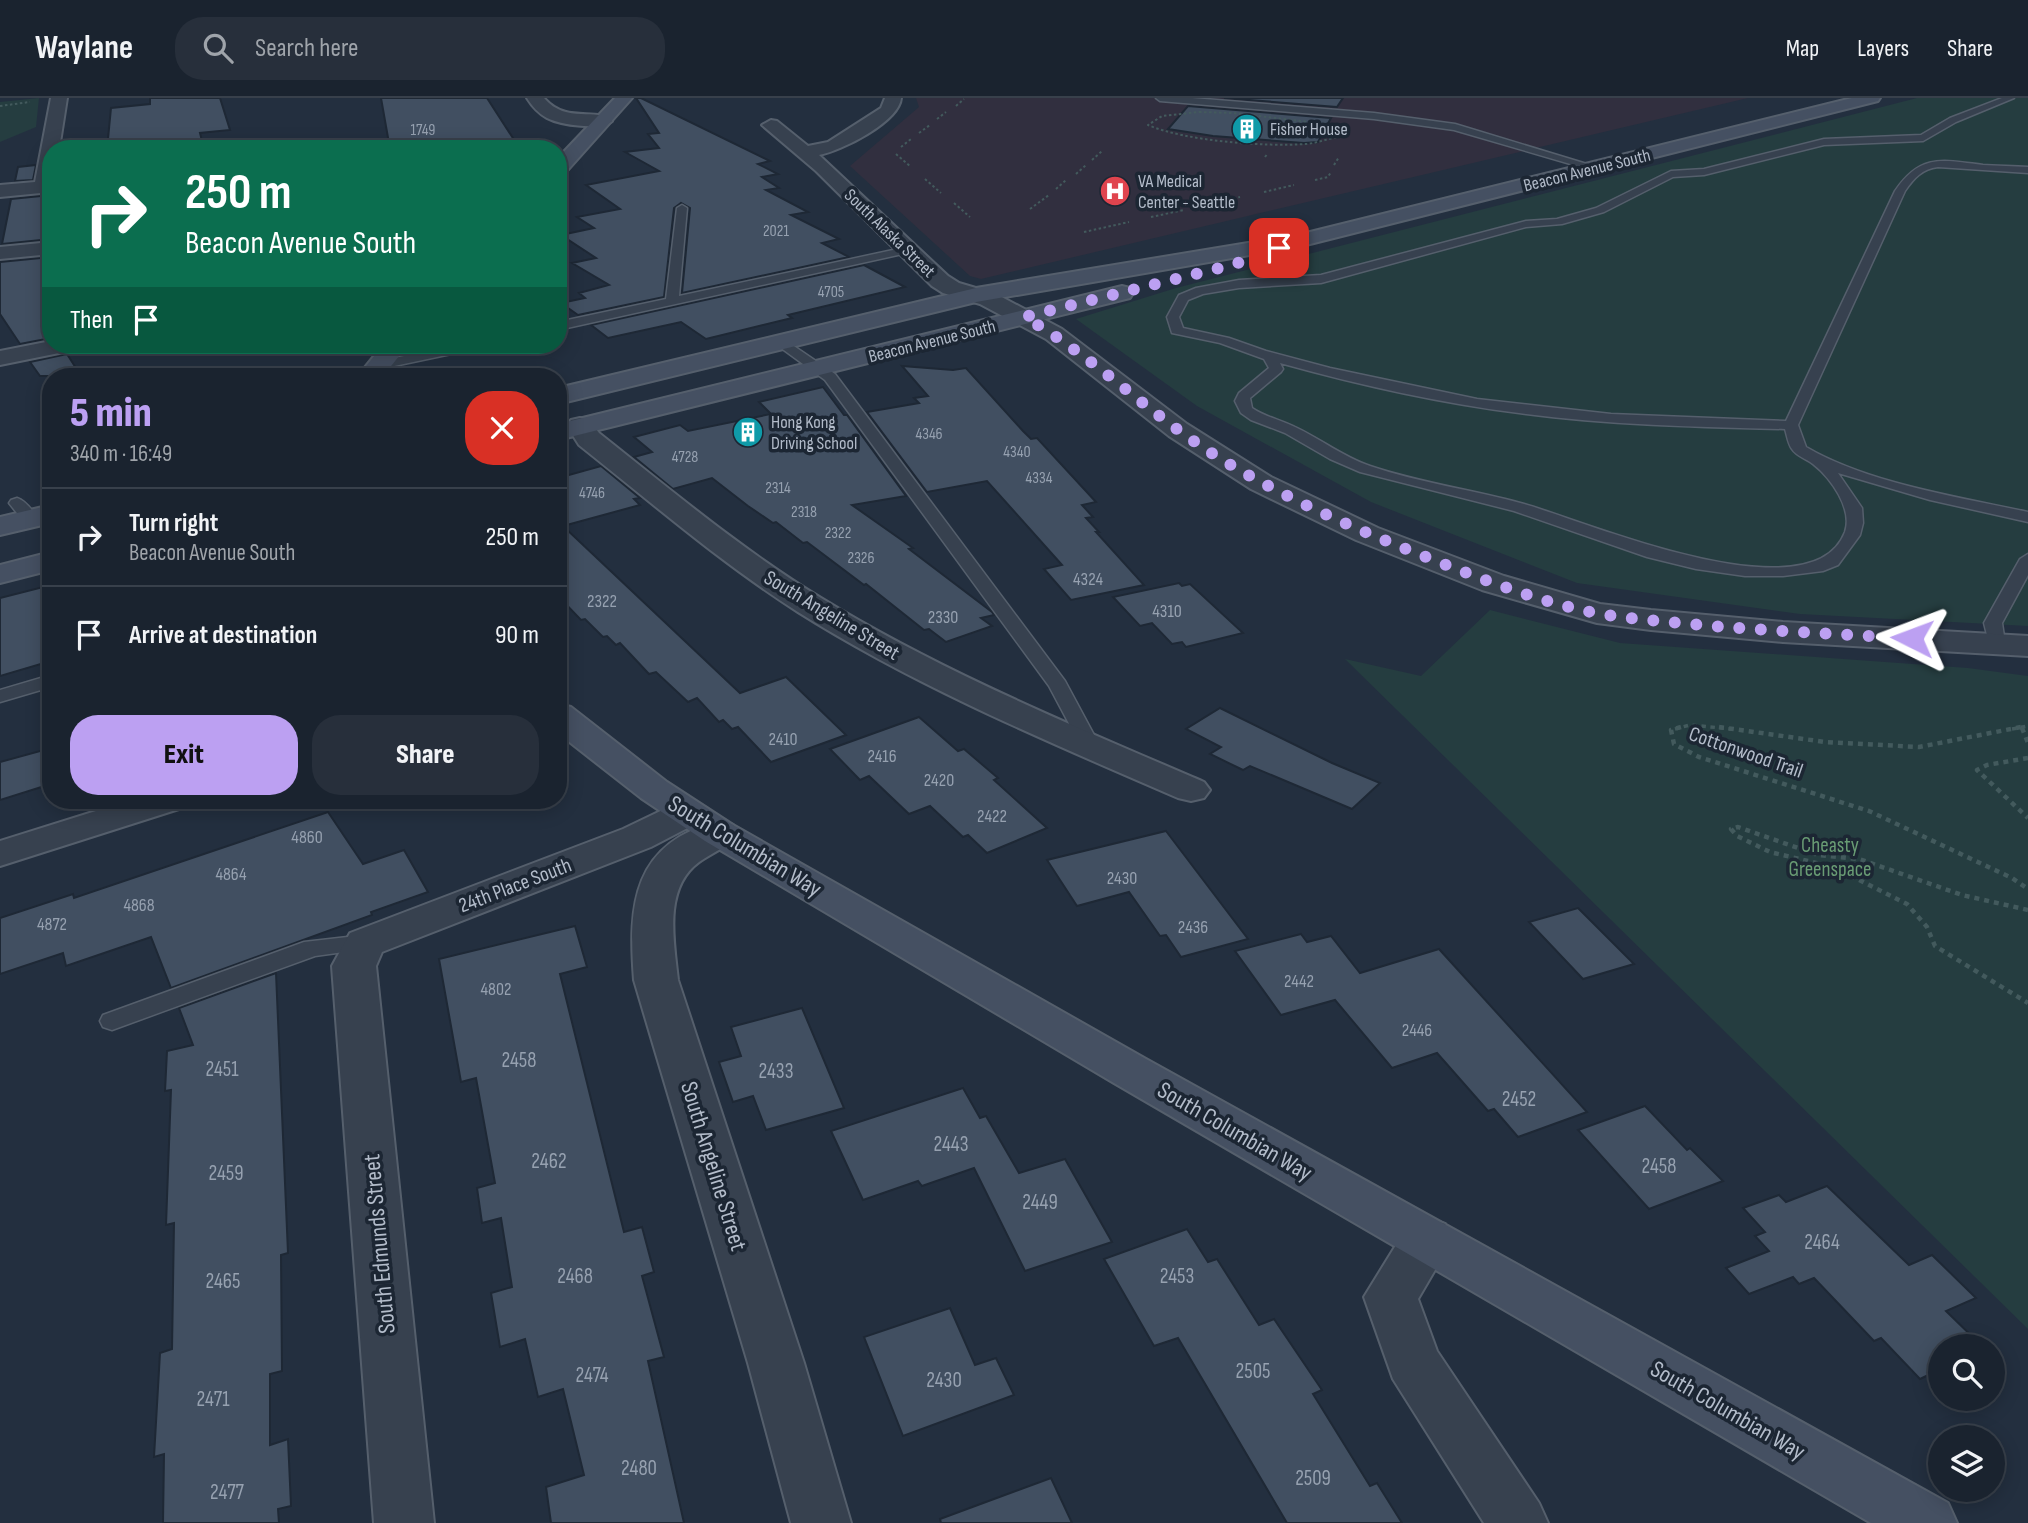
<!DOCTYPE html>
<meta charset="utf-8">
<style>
body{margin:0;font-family:"Sofia Sans Condensed",sans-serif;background:#272f3b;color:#f1f3f6;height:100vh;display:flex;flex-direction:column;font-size:26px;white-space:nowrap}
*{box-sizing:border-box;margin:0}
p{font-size:23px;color:#9fa4aa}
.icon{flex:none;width:38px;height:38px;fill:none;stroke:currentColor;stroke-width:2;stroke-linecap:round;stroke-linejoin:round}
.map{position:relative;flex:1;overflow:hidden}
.details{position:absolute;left:42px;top:270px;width:525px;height:441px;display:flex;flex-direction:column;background:#1a232f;border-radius:28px;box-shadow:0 4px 18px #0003,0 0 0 2px #38404b}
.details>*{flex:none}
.banner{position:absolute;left:42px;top:42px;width:525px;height:214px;border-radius:28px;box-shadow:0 4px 18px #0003,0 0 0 2px #38404b;background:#0b6e4f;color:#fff;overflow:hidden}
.controls{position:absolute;left:1928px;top:1236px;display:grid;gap:14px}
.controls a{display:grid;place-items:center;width:77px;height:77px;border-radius:50%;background:#1a232f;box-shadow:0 4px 18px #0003,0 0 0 2px #38404b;font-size:35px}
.pin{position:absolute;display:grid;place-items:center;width:60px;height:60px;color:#fff;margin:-30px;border-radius:14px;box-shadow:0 4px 10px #0006}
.me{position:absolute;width:77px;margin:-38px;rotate:273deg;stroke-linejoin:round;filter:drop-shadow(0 0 5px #0008)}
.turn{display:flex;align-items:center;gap:24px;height:147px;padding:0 28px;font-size:32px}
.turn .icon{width:91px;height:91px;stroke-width:2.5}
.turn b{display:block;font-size:49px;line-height:60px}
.then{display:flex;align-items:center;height:66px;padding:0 28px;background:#0003;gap:14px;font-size:26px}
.round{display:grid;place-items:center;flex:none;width:74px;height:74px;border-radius:28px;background:#272f3b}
.summary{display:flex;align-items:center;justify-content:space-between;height:119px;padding:0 28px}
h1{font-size:42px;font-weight:800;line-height:52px;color:#bca0f2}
.primary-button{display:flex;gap:14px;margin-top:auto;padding:14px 28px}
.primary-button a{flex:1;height:80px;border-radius:28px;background:#bca0f2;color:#111;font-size:28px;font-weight:800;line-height:80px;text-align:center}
.primary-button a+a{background:#272f3b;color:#f1f3f6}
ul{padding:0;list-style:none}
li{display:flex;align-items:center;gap:21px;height:98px;padding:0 28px;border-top:2px solid #38404b}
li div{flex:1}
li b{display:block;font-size:26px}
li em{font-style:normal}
header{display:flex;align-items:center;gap:42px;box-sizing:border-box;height:98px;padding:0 35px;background:#1a232f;border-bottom:2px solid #38404b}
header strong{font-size:33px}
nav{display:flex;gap:38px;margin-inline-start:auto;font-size:24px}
.search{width:490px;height:63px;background:#272f3b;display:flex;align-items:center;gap:18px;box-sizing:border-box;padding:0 24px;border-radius:28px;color:#9fa4aa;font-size:26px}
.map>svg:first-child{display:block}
.medical{fill:#312f3f}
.green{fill:#253d40}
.building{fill:#414f61;stroke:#1e2835;stroke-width:2}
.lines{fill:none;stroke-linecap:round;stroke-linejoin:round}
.service-casing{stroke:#555f6c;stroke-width:3}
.minor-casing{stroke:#555f6c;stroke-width:4}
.secondary-casing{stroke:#555f6c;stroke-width:4}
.path-far2{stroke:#435a5d;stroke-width:2;stroke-dasharray:2.5 2.5;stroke-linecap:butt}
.path-far1{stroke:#435a5d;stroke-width:3.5;stroke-dasharray:4.5 4.5;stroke-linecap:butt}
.path{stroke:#435a5d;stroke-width:4.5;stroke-dasharray:5 5;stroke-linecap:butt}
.service{fill:#37414f;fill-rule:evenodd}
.minor{fill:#37414f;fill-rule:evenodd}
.secondary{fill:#455062;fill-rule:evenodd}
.route{stroke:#bca0f2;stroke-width:12;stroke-dasharray:0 21.6}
.labels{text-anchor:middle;stroke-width:7;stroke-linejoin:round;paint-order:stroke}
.far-number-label{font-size:16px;fill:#96a1b0}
.far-poi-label{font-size:18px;fill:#b3bcca;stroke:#1c2633;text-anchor:start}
.far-street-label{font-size:18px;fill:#b3bcca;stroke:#1c2633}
.number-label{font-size:18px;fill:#96a1b0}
.street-label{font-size:21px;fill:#b3bcca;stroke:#1c2633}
.park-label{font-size:21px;fill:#699c74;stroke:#1c2633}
.near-number-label{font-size:21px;fill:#96a1b0}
.near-street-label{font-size:24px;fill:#b3bcca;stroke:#1c2633}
</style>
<header>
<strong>Waylane</strong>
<div class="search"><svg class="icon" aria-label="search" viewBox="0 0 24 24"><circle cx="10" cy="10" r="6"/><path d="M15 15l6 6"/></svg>Search here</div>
<nav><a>Map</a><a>Layers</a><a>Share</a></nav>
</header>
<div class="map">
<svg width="2028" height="1425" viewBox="0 0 2028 1425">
<rect width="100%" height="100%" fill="#232f3f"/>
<polygon class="medical" points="916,0 1748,0 981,181 970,178 850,68 919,9"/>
<g class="green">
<polygon points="39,0 36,29 0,44 0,4"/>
<polygon points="1917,0 2028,0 2028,528 1800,516 1577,485 1371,404 1197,308 1076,221 1176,190"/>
<polygon points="1490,512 1620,545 1968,570 2028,578 2028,1231 1345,561 1421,578"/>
</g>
<g class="building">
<polygon points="150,0 220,0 230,32 200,35 204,51 107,51 111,10 150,6"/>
<polygon points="381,0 487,0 520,51 390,51"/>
<polygon points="636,0 641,0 770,63 758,66 778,76 762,79 779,90 766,92 808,114 791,117 839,141 822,145 849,159 682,195 690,110 681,105 674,110 664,199 578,217 561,205 585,200 579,195 609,187 572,165 596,160 561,137 594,130 577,119 620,111 586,87 659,73 625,54 659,50 648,36 659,35"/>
<polygon points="1224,0 1343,0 1337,9"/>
<polygon points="1188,8 1331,20 1318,44 1304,45 1213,38 1168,31"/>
<polygon points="36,67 33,82 15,83 18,69"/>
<polygon points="51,97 51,141 2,146 11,101"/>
<polygon points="51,159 51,240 20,246 0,216 0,164"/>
<polygon points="864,167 905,189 788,217 792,220 706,241 681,224 608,240 591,227"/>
<polygon points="67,256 81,278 40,278 30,264"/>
<polygon points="902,268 953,272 966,270 1023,333 1031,341 1037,340 1096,404 1082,407 1093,419 1086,420 1099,434 1096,434 1144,487 1071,502 1044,471 1062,467 987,383 927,394 867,314 919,305 914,300 928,298"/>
<polygon points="823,289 844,317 847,317 906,398 852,407 913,450 909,451 992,514 994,517 981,520 992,528 946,544 929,531 924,532 866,486 864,487 807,444 803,445 776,424 773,425 748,408 712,380 673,391 634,359 652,354 634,339 680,327 688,333 771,316 759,304"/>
<polygon points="601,368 640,400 634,401 640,407 563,428 740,595 786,579 846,637 771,664 738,629 732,631 723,622 719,624 697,600 688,604 656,574 649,576 620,545 616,547 607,538 603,539 585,521 581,522 558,498 558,380"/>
<polygon points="1179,485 1182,488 1190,486 1243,535 1186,549 1182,544 1172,546 1152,525 1140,528 1113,499"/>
<polygon points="51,487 51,563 0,578 0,500"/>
<polygon points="1220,610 1332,665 1380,685 1352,711 1250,668 1243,672 1210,656 1221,649 1186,631"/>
<polygon points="919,619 958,653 964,651 998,680 994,682 1047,730 987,755 968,737 963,739 930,708 909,716 869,678 860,682 830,651"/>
<polygon points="51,650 51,686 0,702 0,664"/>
<polygon points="328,714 363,766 404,752 428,794 371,814 372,817 171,890 151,839 66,868 63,855 0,876 0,820 73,796 74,800"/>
<polygon points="1166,733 1248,841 1181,859 1166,837 1160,838 1129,794 1077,808 1047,762"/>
<polygon points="1578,810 1634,866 1583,881 1529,824"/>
<polygon points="575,828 587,869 560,876 624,1134 642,1129 654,1174 642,1178 664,1259 648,1263 684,1425 551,1425 546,1389 584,1377 563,1291 538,1299 525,1241 500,1249 491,1195 512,1189 501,1120 482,1125 477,1090 495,1085 476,980 461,984 439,861"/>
<polygon points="1301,836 1307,844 1331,838 1360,875 1439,851 1587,1014 1518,1039 1494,1011 1488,1013 1437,955 1392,970 1335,902 1281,917 1235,853"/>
<polygon points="276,875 288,1155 281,1157 282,1273 270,1276 270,1347 288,1341 291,1408 278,1411 279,1425 163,1425 164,1356 154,1359 160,1255 172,1251 174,1125 166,1127 171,992 165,993 167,953 193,947 179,910"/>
<polygon points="802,910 844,1010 766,1032 753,998 733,1004 719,964 741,958 731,929"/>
<polygon points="963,990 980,1020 986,1018 1019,1075 1065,1061 1112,1144 1025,1173 974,1070 922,1088 918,1083 863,1102 831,1033"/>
<polygon points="1645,1008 1687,1052 1690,1050 1723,1083 1649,1111 1578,1032"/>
<polygon points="1827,1088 1909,1167 1932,1157 1976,1200 1946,1213 1982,1248 1941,1248 1941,1271 1920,1281 1881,1240 1874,1243 1814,1180 1799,1186 1793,1179 1749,1196 1726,1170 1769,1153 1755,1138 1765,1134 1743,1110 1779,1097 1786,1104"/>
<polygon points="1187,1131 1208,1164 1217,1161 1259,1227 1274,1221 1322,1292 1313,1296 1370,1388 1377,1385 1402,1425 1287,1425 1178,1240 1154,1248 1104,1161"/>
<polygon points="950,1210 975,1267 996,1260 1014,1297 903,1338 864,1239"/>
<polygon points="1051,1380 1072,1425 941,1425 940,1421"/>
</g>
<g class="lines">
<g class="service-casing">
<g id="service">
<polygon points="1156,0 1192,0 1374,15 1455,26 1600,70 1591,72 1454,32 1374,21 1160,3"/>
<path d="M2002,0h12l-58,24 -33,19 -99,4 -120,30 -31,2 -69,35 -42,12 -36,3 -205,56 -82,5 -36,6 -15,6 -9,17 4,11 46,10 37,13 64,17 147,31 134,15 175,7 109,-230c26,-38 47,-31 88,-26 15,1 30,1 45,2v6l-90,-6c-16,2 -24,11 -33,24l-107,234 8,22c61,36 152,50 222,65v10l-98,-22 -92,-27 24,35 1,15 -3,12 -22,30 -15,6 -40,5h-38l-49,-7 -49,-12 -133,-46 -154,-39 -30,-13 -45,-26 -34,-13 -10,-7 -6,-12 4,-8 30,-25 -5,-9 -44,-16 -48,-10 -5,-16 12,-22 17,-7 43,-8 82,-5 205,-54 31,-2 39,-11 75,-37 33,-2 120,-30 97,-4 29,-17zM1280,265c79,22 159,40 239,50 88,12 178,14 266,16 2,6 3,15 7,20 4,7 15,10 21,15 18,14 40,45 32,68 -33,87 -260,-11 -321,-28 -50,-14 -104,-21 -154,-38 -27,-9 -49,-27 -75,-39 -14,-7 -30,-10 -43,-19l-2,-10 31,-26 2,-3z"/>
<polygon points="682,107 687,110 679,198 907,149 913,152 907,155 558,232 558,224 666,201 677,110"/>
<polygon points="782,240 835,276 1065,583 1101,650 1098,654 1084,654 1049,588 825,282 777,247 777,241"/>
<polygon points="457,247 482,247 475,251 380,271 373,267 380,263"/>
<path d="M17,400c9,3 16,13 21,21l-2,3h-12l-15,-19 2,-3z"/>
<polygon points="2028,456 2028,477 2002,525 2005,545 1996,550 1990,549 1984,525 2020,461"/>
<polygon points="51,577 51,589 0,604 0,592"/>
<polygon points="365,837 373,840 377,845 373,850 315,858 112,932 103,929 100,923 103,917 304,844"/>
</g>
</g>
<g class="minor-casing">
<g id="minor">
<polygon points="51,0 67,0 59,51 51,51 51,94 0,99 0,87 35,84"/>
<path d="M527,0h17c23,27 53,8 68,23 -10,10 -52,4 -65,-3 -9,-5 -15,-12 -20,-20z"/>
<path d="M885,0h16c-2,24 -60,53 -82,57l129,121 11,7 37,11 66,35 125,95 84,53 107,51 126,48 96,28 51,6 132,12 245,14v20l-245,-14 -132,-12 -54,-7 -115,-33 -126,-50 -105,-51 -82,-53 -123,-97 -66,-35 -37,-11 -11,-7 -116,-115 -54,-46 9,-5 6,1 31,25 20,-4 53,-34z"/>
<polygon points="51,144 51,156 0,161 0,149"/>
<polygon points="51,243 51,247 77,247 74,252 0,267 0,253"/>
<path d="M580,320l9,2 10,13c72,57 143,117 222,165 121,74 253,128 383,184l6,8 -6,8 -13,3 -13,-3c-129,-56 -261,-111 -380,-186 -77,-49 -147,-110 -219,-167l-12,-19 4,-6z"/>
<polygon points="131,702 188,702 182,710 0,768 0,743"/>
<polygon points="687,703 701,707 706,715 701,723 651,749 382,854 376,868 434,1425 374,1425 332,868 350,835 623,731 673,707"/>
<path d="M719,723l14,4 6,8c-10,14 -26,19 -40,29 -36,26 -25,80 -21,118l126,383 47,160h-60l-43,-160 -114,-383c-6,-76 -1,-137 85,-159z"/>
<polygon points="1427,1120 1445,1126 1453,1141 1418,1201 1437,1253 1539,1405 1548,1425 1484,1425 1393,1281 1364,1199 1409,1126"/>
</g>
</g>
<g class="secondary-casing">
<g id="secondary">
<polygon points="615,0 632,0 565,75 558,77 558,60"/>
<polygon points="1852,0 1880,0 1878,3 1302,148 976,204 558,306 558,290 976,190 1302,136"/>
<polygon points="1122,188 1130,190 1133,195 1130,200 558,342 558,326"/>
<polygon points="383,247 408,247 383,278 358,278"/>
<polygon points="51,407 51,425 0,437 0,419"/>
<polygon points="51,454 51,472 0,485 0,467"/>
<polygon points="558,606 571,609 667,684 733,727 1146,961 1948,1405 1957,1425 1871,1425 1114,985 705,743 641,700 558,635"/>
</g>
</g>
<g class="path-far2">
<polyline points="0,8 30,4"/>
<polyline points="956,8 964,1"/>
<path d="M1199,14l34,1 93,11 9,3 4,6 -1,4c-11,2 -21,6 -32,7 -41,3 -121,-3 -158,-19l14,-9z"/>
<polyline points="937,21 946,14"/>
<polyline points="919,35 930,27"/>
<polyline points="901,49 911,41"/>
<polyline points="896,56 911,69"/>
<polyline points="1265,59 1268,55"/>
<polyline points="1092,62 1102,53"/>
<polyline points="1334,67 1339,59"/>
<polyline points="1076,76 1086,67"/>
<polyline points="925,81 941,95"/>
<polyline points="1315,82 1328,79 1331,74"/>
<polyline points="1056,91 1066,82"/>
<polyline points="1264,94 1294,87"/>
<polyline points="954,105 970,119"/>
<polyline points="1209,106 1240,99"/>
<polyline points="1030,111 1049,97"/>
<polyline points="1151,119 1184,112"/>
<polyline points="1084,134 1129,124"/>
</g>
<g class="path-far1">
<polyline points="1675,631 1690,627 1732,631"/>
<polyline points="2012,631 2028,628"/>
</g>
<g class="path">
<polyline points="1681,629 1671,632 1674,646 1699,659 1869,713 2012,780 2028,791"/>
<polyline points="1719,629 1825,644 1919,649 2021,629"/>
<polyline points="2022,630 2028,645"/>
<polyline points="2028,660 1987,667 1977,672 2028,720"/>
<polyline points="2028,812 1962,797 1859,761 1818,757 1738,729 1731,731 1737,738 1770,754 1833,769 1907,806 1927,829 1935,848 2028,905"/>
</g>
<use href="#service" class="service"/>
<use href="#minor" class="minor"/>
<use href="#secondary" class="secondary"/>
</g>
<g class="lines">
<path class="route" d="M1279,150l-47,17 -208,52c71,40 128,100 197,142 67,41 137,71 210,100 54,21 108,43 165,54 38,7 77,9 116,13 66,5 133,9 200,12"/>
</g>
<defs>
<g id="building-disc" transform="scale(1.575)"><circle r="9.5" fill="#0f9aa8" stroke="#1c2633"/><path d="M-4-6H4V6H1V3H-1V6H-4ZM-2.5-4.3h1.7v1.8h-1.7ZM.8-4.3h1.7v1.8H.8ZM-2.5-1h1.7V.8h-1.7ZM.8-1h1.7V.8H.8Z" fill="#fff"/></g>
<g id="hospital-disc" transform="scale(1.575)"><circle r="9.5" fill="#e0444e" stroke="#1c2633"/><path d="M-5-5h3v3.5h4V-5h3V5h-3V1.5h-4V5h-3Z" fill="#fff"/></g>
</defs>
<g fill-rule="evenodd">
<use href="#building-disc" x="1247" y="31"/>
<use href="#hospital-disc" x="1115" y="93"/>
<use href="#building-disc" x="748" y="334"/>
</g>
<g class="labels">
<g class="far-number-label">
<text x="423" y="37">1749</text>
<text x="776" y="138">2021</text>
<text x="831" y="199">4705</text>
<text x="929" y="341">4346</text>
<text x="1017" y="359">4340</text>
<text x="685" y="364">4728</text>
<text x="1039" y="385">4334</text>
<text x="778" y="395">2314</text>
<text x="592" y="400">4746</text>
<text x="804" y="419">2318</text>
<text x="838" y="440">2322</text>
<text x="861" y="465">2326</text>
</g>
<g class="far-poi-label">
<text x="1270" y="37">Fisher House</text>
<text x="1138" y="89">VA Medical<tspan x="1138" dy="21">Center - Seattle</tspan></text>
<text x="771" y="330">Hong Kong<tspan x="771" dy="21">Driving School</tspan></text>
</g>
<g class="far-street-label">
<text transform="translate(1587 72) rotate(-14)" y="6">Beacon Avenue South</text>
<text transform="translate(890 135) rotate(44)" y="6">South Alaska Street</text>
<text transform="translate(932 243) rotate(-14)" y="6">Beacon Avenue South</text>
</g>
<g class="number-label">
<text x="1088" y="487">4324</text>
<text x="602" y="509">2322</text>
<text x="1167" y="519">4310</text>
<text x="943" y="525">2330</text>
<text x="783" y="647">2410</text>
<text x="882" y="664">2416</text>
<text x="939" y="688">2420</text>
<text x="992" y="724">2422</text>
<text x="307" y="745">4860</text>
<text x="231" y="782">4864</text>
<text x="1122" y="786">2430</text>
<text x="139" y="813">4868</text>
<text x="52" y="832">4872</text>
<text x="1193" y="835">2436</text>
<text x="1299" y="889">2442</text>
<text x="496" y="897">4802</text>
<text x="1417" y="938">2446</text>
</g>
<g class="street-label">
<text transform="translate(832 517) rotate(31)" y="7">South Angeline Street</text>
<text transform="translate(1746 654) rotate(19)" y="7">Cottonwood Trail</text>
<text transform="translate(515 787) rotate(-21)" y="7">24th Place South</text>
</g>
<g class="park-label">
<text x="1830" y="754">Cheasty<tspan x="1830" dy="24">Greenspace</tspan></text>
</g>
<g class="near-number-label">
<text x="519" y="969">2458</text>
<text x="222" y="978">2451</text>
<text x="776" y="980">2433</text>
<text x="1519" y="1008">2452</text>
<text x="951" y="1053">2443</text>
<text x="549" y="1070">2462</text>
<text x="1659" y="1075">2458</text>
<text x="226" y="1082">2459</text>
<text x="1040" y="1111">2449</text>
<text x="1822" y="1151">2464</text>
<text x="575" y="1185">2468</text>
<text x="1177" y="1185">2453</text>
<text x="223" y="1190">2465</text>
<text x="1253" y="1280">2505</text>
<text x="592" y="1284">2474</text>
<text x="944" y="1289">2430</text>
<text x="213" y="1308">2471</text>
<text x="639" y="1377">2480</text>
<text x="1313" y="1387">2509</text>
<text x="227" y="1401">2477</text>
</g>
<g class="near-street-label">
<text transform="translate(745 748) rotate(31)" y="8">South Columbian Way</text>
<text transform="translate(1235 1033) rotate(30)" y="8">South Columbian Way</text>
<text transform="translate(714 1068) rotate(73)" y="8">South Angeline Street</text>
<text transform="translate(379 1146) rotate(-95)" y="8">South Edmunds Street</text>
<text transform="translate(1728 1312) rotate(30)" y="8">South Columbian Way</text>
</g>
</g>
</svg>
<div class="controls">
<a><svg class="icon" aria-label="search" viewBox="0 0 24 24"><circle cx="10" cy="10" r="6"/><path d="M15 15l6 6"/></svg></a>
<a><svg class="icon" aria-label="layers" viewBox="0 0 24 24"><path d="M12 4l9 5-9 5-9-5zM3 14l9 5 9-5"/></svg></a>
</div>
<div class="pin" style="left:1279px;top:150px;background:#d93025"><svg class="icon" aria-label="arrive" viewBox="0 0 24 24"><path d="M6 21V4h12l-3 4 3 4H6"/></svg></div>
<svg class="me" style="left:1912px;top:540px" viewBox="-20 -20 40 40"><path d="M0-17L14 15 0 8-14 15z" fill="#bca0f2" stroke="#fff" stroke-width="4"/></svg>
<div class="banner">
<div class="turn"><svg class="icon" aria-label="right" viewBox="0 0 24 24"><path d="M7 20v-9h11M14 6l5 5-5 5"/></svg><div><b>250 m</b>Beacon Avenue South</div></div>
<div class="then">Then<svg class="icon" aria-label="arrive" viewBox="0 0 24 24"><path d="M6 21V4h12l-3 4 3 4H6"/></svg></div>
</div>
<section class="details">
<div class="summary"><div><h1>5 min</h1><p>340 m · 16:49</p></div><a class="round" style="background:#d93025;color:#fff"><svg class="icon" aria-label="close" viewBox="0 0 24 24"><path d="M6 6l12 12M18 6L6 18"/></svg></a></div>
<ul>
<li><svg class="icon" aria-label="right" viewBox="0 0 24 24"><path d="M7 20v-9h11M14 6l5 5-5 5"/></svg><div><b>Turn right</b><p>Beacon Avenue South</p></div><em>250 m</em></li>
<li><svg class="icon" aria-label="arrive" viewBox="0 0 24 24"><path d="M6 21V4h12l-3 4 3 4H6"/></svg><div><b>Arrive at destination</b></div><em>90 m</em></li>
</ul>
<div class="primary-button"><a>Exit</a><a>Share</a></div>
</section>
</div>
